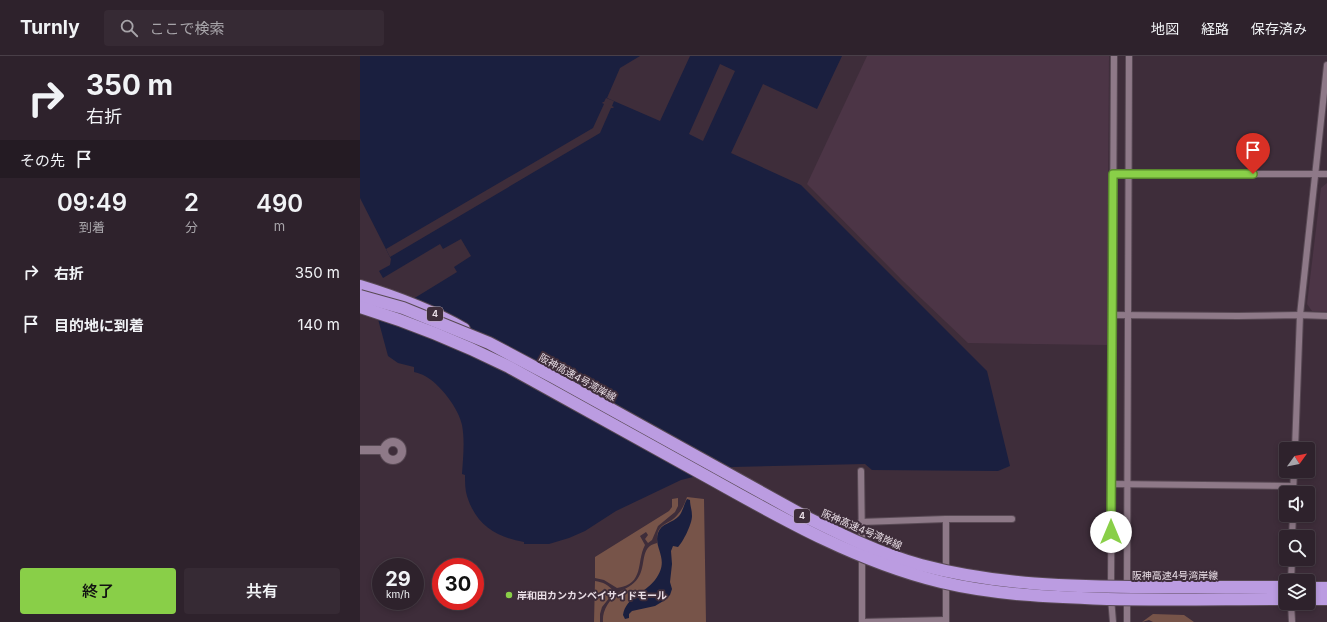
<!DOCTYPE html>
<html lang="ja">
<meta charset="utf-8">
<style>
body{margin:0;font-family:Inter,"Noto Sans JP",sans-serif;background:#362a34;color:#f1f3f6;height:100vh;display:flex;flex-direction:column;font-size:15px;white-space:nowrap}
*{box-sizing:border-box;margin:0}
p{font-size:13px;color:#a7a4a9}
.icon{flex:none;width:22px;height:22px;fill:none;stroke:currentColor;stroke-width:2;stroke-linecap:round;stroke-linejoin:round}
.map{position:relative;flex:1;overflow:hidden}
.panel{display:flex;flex-direction:column;background:#2e222c;width:360px}
.panel>*{flex:none}
.top-card{background:#2e222c;color:#f1f3f6;overflow:hidden}
.needle{width:26px;rotate:57deg}
.fabs{position:absolute;left:919px;top:386px;display:grid;gap:8px}
.fabs a{display:grid;place-items:center;width:36px;height:36px;border-radius:4px;background:#2e222c;box-shadow:0 2px 6px #0003,0 0 0 1px #493f48;font-size:20px}
.speed{position:absolute;left:12px;top:502px;display:flex;gap:8px;font-size:20px;font-weight:700;text-align:center}
.speed>*{display:grid;place-content:center;width:52px;height:52px;border-radius:50%;background:#2e222c;box-shadow:0 2px 6px #0003,0 0 0 1px #493f48;line-height:1}
.speed small{font-size:10px;font-weight:400}
.speed .limit{border:6px solid #d22;background:#fff;color:#111}
.pin{position:absolute;display:grid;place-items:center;width:34px;height:34px;color:#fff;margin:-41px -17px;border-radius:50% 50% 50% 0;rotate:-45deg;box-shadow:0 0 4px #0007}
.pin .icon{rotate:45deg}
.me{position:absolute;width:44px;margin:-22px;rotate:0deg;stroke-linejoin:round;filter:drop-shadow(0 0 3px #0008)}
.turn{display:flex;align-items:center;gap:14px;height:84px;padding:0 20px;font-size:18px}
.turn .icon{width:52px;height:52px;stroke-width:2.5}
.turn b{display:block;font-size:28px;line-height:34px}
.then{display:flex;align-items:center;height:38px;padding:0 20px;background:#0003;gap:8px;font-size:15px}
.eta{display:flex;justify-content:space-evenly;align-items:center;height:68px;text-align:center}
.eta b{font-size:24px;font-weight:600;line-height:28px}
.button{display:flex;gap:8px;margin-top:auto;padding:8px 20px}
.button a{flex:1;height:46px;border-radius:4px;background:#89cf48;color:#111;font-size:16px;font-weight:600;line-height:46px;text-align:center}
.button a+a{background:#362a34;color:#f1f3f6}
ul{padding:0;list-style:none}
li{display:flex;align-items:center;gap:12px;height:52px;padding:0 20px}
li div{flex:1}
li b{display:block;font-size:15px}
li em{font-style:normal}
header{display:flex;align-items:center;gap:24px;box-sizing:border-box;height:56px;padding:0 20px;background:#2e222c;border-bottom:1px solid #493f48}
header strong{font-size:19px}
nav{display:flex;gap:22px;margin-inline-start:auto;font-size:14px}
.search{width:280px;height:36px;background:#362a34;display:flex;align-items:center;gap:10px;box-sizing:border-box;padding:0 14px;border-radius:4px;color:#a7a4a9;font-size:15px}
main{display:flex;flex:1;min-height:0}
.map>svg:first-child{display:block}
.built{fill:#4c3546}
.green{fill:#775449}
.water{fill:#1a1f3f;fill-rule:evenodd}
.pier{fill:#3e2d3a}
.lines{fill:none;stroke-linecap:round;stroke-linejoin:round}
.minor-casing{stroke:#584954;stroke-width:8}
.tertiary-casing{stroke:#584954;stroke-width:10}
.motorway-casing{stroke:#584954;stroke-width:14}
.minor{stroke:#8e7988;stroke-width:6}
.tertiary{stroke:#8e7988;stroke-width:8}
.motorway{stroke:#bb9ce1;stroke-width:12}
.motorway-bridge-casing{stroke:#584954;stroke-width:14;stroke-linecap:butt}
.motorway-bridge{stroke:#bb9ce1;stroke-width:12}
.route-casing{stroke:#59872f;stroke-width:10}
.route{stroke:#89cf48;stroke-width:7}
.poi-dot{fill:#89cf48;stroke:#3e2d3a;stroke-width:1.5}
.labels{text-anchor:middle;stroke-width:4;stroke-linejoin:round;paint-order:stroke}
.shield{fill:#3e2d3a;stroke:#b5a8b2;stroke-width:1}
.shield-label{font-size:9px;font-weight:bold;fill:#e8dde5}
.street-label{font-size:10px;fill:#e8dde5;stroke:#3e2d3a}
.poi-label{font-size:10px;font-weight:bold;fill:#e8dde5;stroke:#3e2d3a;text-anchor:start}
</style>
<header>
<strong>Turnly</strong>
<div class="search"><svg class="icon" aria-label="search" viewBox="0 0 24 24"><circle cx="10" cy="10" r="6"/><path d="M15 15l6 6"/></svg>ここで検索</div>
<nav><a>地図</a><a>経路</a><a>保存済み</a></nav>
</header>
<main>
<section class="panel">
<div class="top-card">
<div class="turn"><svg class="icon" aria-label="right" viewBox="0 0 24 24"><path d="M7 20v-9h11M14 6l5 5-5 5"/></svg><div><b>350 m</b>右折</div></div>
<div class="then">その先<svg class="icon" aria-label="arrive" viewBox="0 0 24 24"><path d="M6 21V4h12l-3 4 3 4H6"/></svg></div>
</div>
<div class="eta">
<div><b>09:49</b><p>到着</p></div>
<div><b>2</b><p>分</p></div>
<div><b>490</b><p>m</p></div>
</div>
<ul>
<li><svg class="icon" aria-label="right" viewBox="0 0 24 24"><path d="M7 20v-9h11M14 6l5 5-5 5"/></svg><div><b>右折</b></div><em>350 m</em></li>
<li><svg class="icon" aria-label="arrive" viewBox="0 0 24 24"><path d="M6 21V4h12l-3 4 3 4H6"/></svg><div><b>目的地に到着</b></div><em>140 m</em></li>
</ul>
<div class="button"><a>終了</a><a>共有</a></div>
</section>
<div class="map">
<svg width="967" height="566" viewBox="0 0 967 566">
<rect width="100%" height="100%" fill="#3e2d3a"/>
<g class="built">
<polygon points="507,0 749,0 747,289 608,287 543,225 447,128"/>
<polygon points="967,127 967,256 952,255 947,248 961,132"/>
</g>
<g class="green">
<path d="M327,441l17,2 2,123h-103c-1,-11 6,-22 15,-29 7,-5 15,-7 20,-15 9,-13 1,-31 19,-35 -1,-22 11,-16 21,-29 4,-4 7,-11 9,-17z"/>
<path d="M318,442v8l-3,6 -17,14 -6,14 -4,3 -3,-4 3,-4 -2,-3 -6,4 5,9c-9,17 0,39 -28,43l-13,-8 -9,-2v-21l74,-46 3,-4v-8z"/>
<path d="M235,525c8,1 14,4 19,11l-12,15 -2,7v8h-6z"/>
<polygon points="793,558 824,559 834,566 793,566 789,564 782,566"/>
</g>
<g class="water">
<path d="M0,0h280l-20,12 -13,30 53,23 30,-65h152l-25,53 -54,-25 -32,69 70,32 186,186 23,95 -12,5 -126,-1 -7,-6 -132,3 -52,13 -65,31 -31,20 -16,7 -20,6h-25v-2c-28,-5 -48,-17 -57,-46 -2,-6 -2,-14 -2,-21l-3,-1c1,-16 3,-33 0,-49 -3,-16 -22,-41 -37,-49 -3,-2 -7,-3 -11,-4v-5l-16,-4 -10,-7 -10,-37 35,-20 44,-27 -3,-5 17,-11 -10,-17 -18,10 -3,-5 -57,34 -4,-7 11,-6 1,-6 -31,-61zM360,8l15,7 -32,70 -14,-7z"/>
<path d="M327,443l3,1c0,5 2,10 2,16 0,8 -9,26 -14,31l-5,-1 -2,5 1,13 -2,18 2,7 -2,6 -5,5 -10,6 -23,5 -3,3v4l-4,1 -2,-4c3,-18 22,-22 32,-35 16,-21 -2,-31 3,-47 3,-10 15,-10 21,-17 4,-5 5,-12 8,-17z"/>
</g>
<polygon class="pier" points="246,42 254,45 252,50 254,51 253,52 251,52 240,77 30,201 26,193 233,72 244,48 242,47 243,46 244,46"/>
<g class="lines">
<g class="minor-casing">
<g id="minor">
<polyline points="753,118 967,118"/>
<polyline points="752,259 878,260 940,259 967,260"/>
<polyline points="935,393 940,259 967,9"/>
<polyline points="501,415 502,489"/>
<polyline points="751,428 933,430"/>
<polyline points="933,437 934,415"/>
<polyline points="501,466 586,463 652,463"/>
<polyline points="932,481 933,459"/>
<polyline points="502,498 502,566 586,564"/>
<polyline points="586,516 586,463"/>
<polyline points="931,525 932,503"/>
<polyline points="586,526 586,566"/>
<polyline points="751,532 754,0"/>
<polyline points="767,532 769,0"/>
<polyline points="751,542 753,566"/>
<polyline points="931,547 932,566"/>
<polyline points="767,566 767,542"/>
</g>
</g>
<g class="tertiary-casing">
<g id="tertiary">
<circle cx="33" cy="395" r="9"/>
<polyline points="0,394 24,394"/>
</g>
</g>
<g class="motorway-casing">
<g id="motorway">
<path d="M0,230c36,11 71,24 104,43"/>
<polyline points="948,532 967,532"/>
<polyline points="948,543 967,543"/>
</g>
</g>
<use href="#minor" class="minor"/>
<use href="#tertiary" class="tertiary"/>
<use href="#motorway" class="motorway"/>
<g class="motorway-bridge-casing">
<g id="motorway-bridge">
<path d="M0,240l43,12 86,35 64,34 251,139c38,19 76,38 117,49 75,20 151,22 229,22 45,0 91,0 136,0"/>
<path d="M0,251c52,16 101,36 149,60 68,38 136,76 204,113 73,41 146,82 228,102 54,13 110,15 166,17 59,1 119,0 179,0"/>
</g>
</g>
<use href="#motorway-bridge" class="motorway-bridge"/>
</g>
<g class="lines">
<g class="route-casing">
<polyline id="route" points="751,476 753,118 893,118"/>
</g>
<use href="#route" class="route"/>
</g>
<circle class="poi-dot" cx="149" cy="539" r="4"/>
<g class="labels">
<g class="shield">
<rect x="67" y="251" width="16" height="14" rx="3"/>
<rect x="434" y="453" width="16" height="14" rx="3"/>
</g>
<g class="shield-label">
<text x="75" y="261">4</text>
<text x="442" y="463">4</text>
</g>
<g class="street-label">
<text transform="translate(218 321) rotate(29)" y="4">阪神高速4号湾岸線</text>
<text transform="translate(502 473) rotate(23)" y="4">阪神高速4号湾岸線</text>
<text x="815" y="523">阪神高速4号湾岸線</text>
</g>
<g class="poi-label">
<text x="157" y="543">岸和田カンカンベイサイドモール</text>
</g>
</g>
</svg>
<div class="fabs">
<a><svg class="needle" viewBox="-14 -14 28 28"><path d="M0-13l5 13h-10z" fill="#e53935"/><path d="M0 13l5-13h-10z" fill="#a7a4a9"/></svg></a>
<a><svg class="icon" aria-label="sound" viewBox="0 0 24 24"><path d="M4 9h4l5-4v14l-5-4H4zM17 9q2 3 0 6"/></svg></a>
<a><svg class="icon" aria-label="search" viewBox="0 0 24 24"><circle cx="10" cy="10" r="6"/><path d="M15 15l6 6"/></svg></a>
<a><svg class="icon" aria-label="layers" viewBox="0 0 24 24"><path d="M12 4l9 5-9 5-9-5zM3 14l9 5 9-5"/></svg></a>
</div>
<div class="speed"><div>29<small>km/h</small></div><div class="limit">30</div></div>
<div class="pin" style="left:893px;top:118px;background:#d93025"><svg class="icon" aria-label="arrive" viewBox="0 0 24 24"><path d="M6 21V4h12l-3 4 3 4H6"/></svg></div>
<svg class="me" style="left:751px;top:476px" viewBox="-20 -20 40 40"><circle r="19" fill="#fff"/><path d="M0-13L10 11 0 6-10 11z" fill="#89cf48"/></svg>
</div>
</main>
